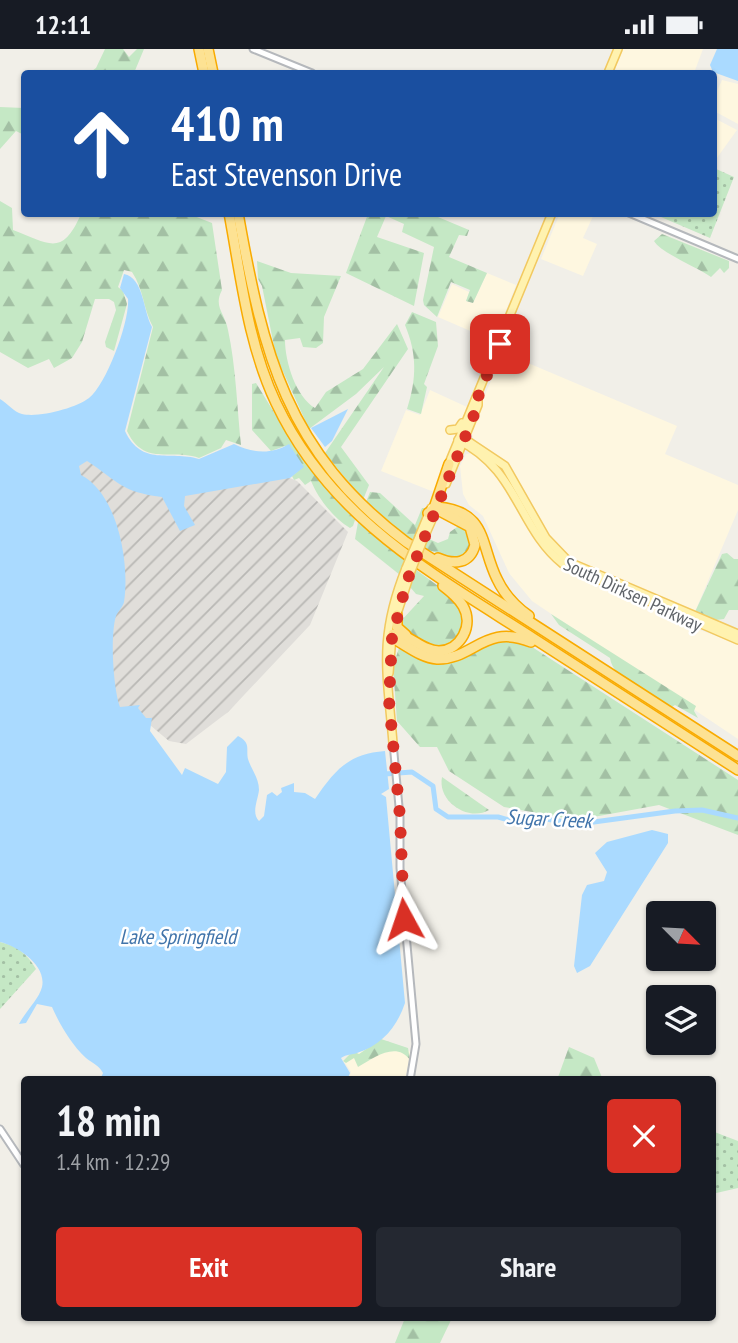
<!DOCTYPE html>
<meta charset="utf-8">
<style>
body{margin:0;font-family:"PT Sans Narrow",sans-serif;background:#242831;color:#f1f3f6;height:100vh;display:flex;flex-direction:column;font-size:26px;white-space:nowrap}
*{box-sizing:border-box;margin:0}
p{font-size:23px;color:#9ea1a6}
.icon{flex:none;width:38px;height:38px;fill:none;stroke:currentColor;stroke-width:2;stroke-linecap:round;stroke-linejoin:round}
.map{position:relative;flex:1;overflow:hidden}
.sheet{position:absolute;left:21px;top:1027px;width:695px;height:245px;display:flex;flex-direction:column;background:#171b24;border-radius:7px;box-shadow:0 2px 5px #0004}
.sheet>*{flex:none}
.top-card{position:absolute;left:21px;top:21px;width:696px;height:147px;border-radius:7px;box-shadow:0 2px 5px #0004;background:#1a4fa0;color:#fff;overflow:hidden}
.needle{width:46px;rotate:114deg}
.fabs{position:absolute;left:646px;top:852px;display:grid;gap:14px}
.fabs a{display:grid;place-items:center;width:70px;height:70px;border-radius:7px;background:#171b24;box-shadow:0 2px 5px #0004;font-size:35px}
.pin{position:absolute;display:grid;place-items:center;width:60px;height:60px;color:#fff;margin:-30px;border-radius:14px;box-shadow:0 4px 10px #0006}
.me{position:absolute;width:77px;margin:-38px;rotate:355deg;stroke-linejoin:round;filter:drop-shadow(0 0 5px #0008)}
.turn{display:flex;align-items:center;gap:24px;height:147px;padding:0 35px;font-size:32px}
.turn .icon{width:91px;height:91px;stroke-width:2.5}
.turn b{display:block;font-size:49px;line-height:60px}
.round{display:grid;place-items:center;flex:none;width:74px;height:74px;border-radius:7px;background:#242831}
.headline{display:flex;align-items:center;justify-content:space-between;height:119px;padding:0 35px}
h1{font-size:42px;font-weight:700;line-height:52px}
.action{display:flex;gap:14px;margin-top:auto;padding:14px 35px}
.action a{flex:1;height:80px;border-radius:7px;background:#d93025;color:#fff;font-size:28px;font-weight:700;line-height:80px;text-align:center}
.action a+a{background:#242831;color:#f1f3f6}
.status{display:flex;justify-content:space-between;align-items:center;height:49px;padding:0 35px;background:#171b24;direction:ltr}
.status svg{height:19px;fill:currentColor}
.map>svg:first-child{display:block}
.commercial{fill:#fef7e0}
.industrial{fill:url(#industrial-furrows)}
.grass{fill:url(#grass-dots)}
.forest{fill:url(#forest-firs)}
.water{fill:#aadaff}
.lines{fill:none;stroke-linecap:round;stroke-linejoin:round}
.river{stroke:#aadaff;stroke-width:5}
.minor-casing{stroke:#b5b8bc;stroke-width:9}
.major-casing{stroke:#f2c960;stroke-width:10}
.highway-casing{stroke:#f9ab00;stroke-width:12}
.minor{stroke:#fff;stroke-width:5}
.major{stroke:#fff2af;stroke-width:7}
.highway{stroke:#fde293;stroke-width:9}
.major-bridge-casing{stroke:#f2c960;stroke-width:10;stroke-linecap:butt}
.major-bridge{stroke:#fff2af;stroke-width:7}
.route{stroke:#d93025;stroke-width:12;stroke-dasharray:0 21.6}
.labels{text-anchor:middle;stroke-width:5;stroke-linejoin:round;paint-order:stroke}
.street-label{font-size:19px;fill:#5f6368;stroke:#fff}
.water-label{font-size:21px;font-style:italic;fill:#4174aa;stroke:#fff}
</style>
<div class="status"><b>12:11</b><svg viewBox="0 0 49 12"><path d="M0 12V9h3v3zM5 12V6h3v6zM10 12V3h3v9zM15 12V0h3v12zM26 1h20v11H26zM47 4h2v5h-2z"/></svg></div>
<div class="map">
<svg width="738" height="1294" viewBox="0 0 738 1294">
<defs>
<pattern id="industrial-furrows" width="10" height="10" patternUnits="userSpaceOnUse" patternTransform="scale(1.75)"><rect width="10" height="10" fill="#e0deda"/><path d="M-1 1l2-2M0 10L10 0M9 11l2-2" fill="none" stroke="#b9b8b5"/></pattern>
<pattern id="grass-dots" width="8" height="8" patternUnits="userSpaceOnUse" patternTransform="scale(1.75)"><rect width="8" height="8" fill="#c5e8c5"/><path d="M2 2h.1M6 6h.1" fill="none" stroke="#a3c0a4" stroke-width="1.8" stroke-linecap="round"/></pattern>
<pattern id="forest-firs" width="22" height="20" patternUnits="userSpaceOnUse" patternTransform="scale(1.75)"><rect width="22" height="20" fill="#c5e8c5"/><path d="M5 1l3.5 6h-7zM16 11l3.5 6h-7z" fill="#a3c0a4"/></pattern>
</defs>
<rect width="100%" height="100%" fill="#f1efe8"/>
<g class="commercial">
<polygon points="623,0 703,0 694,24 620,24 615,20"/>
<polygon points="722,31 738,35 738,75 714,62 714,49"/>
<polygon points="714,69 737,81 714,113"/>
<polygon points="560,164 594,165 583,189 597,195 583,227 541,210"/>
<polygon points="487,224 516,236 496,287 490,290 482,287 438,268 452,235 469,243 466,252 473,254"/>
<polygon points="505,311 528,314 677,377 665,405 738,436 738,461 694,565 572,512 556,499 515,427 473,389 471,381 475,368 498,316"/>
<polygon points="430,341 467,358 434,443 381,422 406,361 420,366"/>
<polygon points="472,404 501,428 540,496 563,518 700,581 738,595 738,690 532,552 509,524 483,467 469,456 463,445 460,417 466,405"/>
<polygon points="383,992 411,1003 405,1031 348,1031 351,1023 343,1011"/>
</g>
<polygon class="industrial" points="85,405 285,427 297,432 348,483 310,576 228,663 186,695 169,692 144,671 117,661 72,422"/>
<g class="grass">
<polygon points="714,119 734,128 710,189 654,165 714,164"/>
<path d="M0,893c18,4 27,12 36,27l-36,40z"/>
<polygon points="712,1082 738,1092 738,1139 712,1145"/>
</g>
<g class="forest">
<polygon points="105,0 123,0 129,8 137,0 144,0 134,24 89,24 96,19"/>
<polygon points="0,58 24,59 24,86 16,82 0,100"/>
<path d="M0,152l12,7 1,22c37,14 49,27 68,-16h108l23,9 10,67c-9,17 3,23 6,40 8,37 9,77 13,115l-15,-5 -5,8 -22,10c-28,-10 -55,9 -72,-27l26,-104c-10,-18 -9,-37 -21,-55l-8,-2 -6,17 5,4 4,13 -13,47 -8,-4 -1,-5 11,-32 -2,-8 -5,-3h-14l-13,43 -10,16 -18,10 -5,-9 -21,9 -28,-16z"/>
<polygon points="422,164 439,165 438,168 469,181 467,187 459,186 449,208 487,224 473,254 466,252 470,241 451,233 437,268 424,256 423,251 434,198 402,183 404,175 386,167 377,188 424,204 414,257 346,224 368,165"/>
<path d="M662,185l67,27v7l-5,5 -4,-5 -9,9c-14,-10 -50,-24 -57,-36z"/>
<path d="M257,212l34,12 50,3 -17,41 -1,26 -7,5 -13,-1 -3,-9 -15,2c0,22 11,57 30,68l11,-16 37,-23 34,-45 11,25 -67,98 28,38 -6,15 -38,-47 59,-86 -28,27 -47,35 -33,-73 -14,-70 -4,-7z"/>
<path d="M412,263l24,10 2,24 -14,38 3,3 -6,27 -14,-5c10,-31 10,-55 -2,-84z"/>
<path d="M256,334l48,78 51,59 -2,6 -3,2c-17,-10 -32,-30 -39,-47l-6,4 -6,-7 -5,2 -2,-4 11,-9 -18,-21 -14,5 -19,-21v-46z"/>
<polygon points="370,443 380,444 415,476 422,459 426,459 414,493 366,453"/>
<polygon points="358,473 406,512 400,526 355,490"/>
<polygon points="460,476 467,479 472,489 469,503 456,511 423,499 427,489 438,494 448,490 450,483"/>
<polygon points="727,504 734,510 738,510 738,561 729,561 724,570 716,571 694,565 722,505"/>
<path d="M415,520l34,25 14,21 -3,18 -13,12c-18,2 -38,-6 -47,-23l24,-26 -8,-2 -6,-7z"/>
<path d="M551,565l145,92 -2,5 4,7 -23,-13 -3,2c-19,-11 -59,-26 -62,-49l-51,-33z"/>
<polygon points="507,591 529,596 738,731 738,786 659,756 577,771 504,758 449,722 437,698 420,698 397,672 393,617 399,599 433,614 482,596"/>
<path d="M442,728l47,33c-20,12 -52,-8 -47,-33z"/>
<path d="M381,990l27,9 2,12c-14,-19 -36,-2 -52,7l-4,-9 -8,5 -3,-2 10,-10 6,3z"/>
<polygon points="569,998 594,1009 603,1031 557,1031"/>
<polygon points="405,1269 452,1269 440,1294 395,1294"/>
</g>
<g class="water">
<polygon points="717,0 738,0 738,32 713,23 710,16"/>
<path d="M124,225c20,4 19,37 28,53l-27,104c17,36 44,19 74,28l35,-15c18,9 37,11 55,0l15,23 -14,11 -105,18 -1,10 11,19 -15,6 -18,-34c-41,-5 -43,-15 -75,-36l-8,5 2,9c37,19 49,89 43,127 -1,5 -6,9 -8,14 -6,19 -3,72 4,91l20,-2 -2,3 8,10h6l-2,13 32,44 3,-7 33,16 8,-12 1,-25 11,-11c13,7 8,12 10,23 3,10 11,19 11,31 -1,10 -8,23 0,31l5,-5 3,-21 5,-3 5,4 5,-4 -1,-4 13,-5v9l11,1 10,6c20,-29 33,-45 70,-48l4,38 -8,5 5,3 19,206c-8,24 -23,42 -48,50 -6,2 -10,1 -16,5l9,15 -3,7h-247l3,-7c-5,-9 -10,-9 -17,-15 -15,-14 -26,-33 -34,-51l-15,-3 -11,19 -7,1c6,-12 20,-25 23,-37 5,-22 -25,-41 -42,-45v-543c7,4 14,13 22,15 17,4 54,-6 67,-16 18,-14 41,-78 39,-99l-8,-11z"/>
<polygon points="348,360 332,392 325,398 311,379"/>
<polygon points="652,781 668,785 668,794 590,917 577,924 574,917 582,846 587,836 604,832 607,823 595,804 607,793"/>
</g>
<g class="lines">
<polyline class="river" points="385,725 412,723 433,737 436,760 448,768 498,768 516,773 532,768 579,775 675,762 702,761 738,769"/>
<g class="minor-casing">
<g id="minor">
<polyline points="253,0 312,24"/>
<polyline points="629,164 738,210"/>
<polyline points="393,694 400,768 400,819 416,995 410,1031"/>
<polyline points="0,1080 24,1116"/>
</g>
</g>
<g class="major-casing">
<g id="major">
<polyline points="608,24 618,0"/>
<polyline points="507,283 507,295 512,302"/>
<polyline points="486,291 495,290 501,281"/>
<polyline points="485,295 491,304 492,313"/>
<polyline points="492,320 502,310 509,309"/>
<polyline points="450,381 458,380 462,374"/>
<polyline points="463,389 505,417 546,489 569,513 738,585"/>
<path d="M458,391c60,29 60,88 105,124l175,76"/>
<polyline points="447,419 552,164"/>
<polyline points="446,435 478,356 478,348"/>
<polyline points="419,488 431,459"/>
<polyline points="423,491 437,459"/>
<polyline points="396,568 411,522"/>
<polyline points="389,624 392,587"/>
<path d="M393,694c-6,-72 -15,-105 13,-175"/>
</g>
</g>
<g class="highway-casing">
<g id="highway">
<polyline points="199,0 204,24"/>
<polyline points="208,0 213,24"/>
<path d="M229,164c12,64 19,131 47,190 55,116 154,169 257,235 69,44 137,88 205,132"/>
<path d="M238,164c25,140 48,239 168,329l332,214"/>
<path d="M428,464l9,-6c51,4 43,38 60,72 7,15 18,27 32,37"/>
<path d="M438,509c16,7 32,6 37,-13l-5,-18 -36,-19 15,-44"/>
<polyline points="397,566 397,578 406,586"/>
<path d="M393,585c17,-1 28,17 46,17 22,-1 35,-26 24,-45 -5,-8 -12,-14 -20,-20"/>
<path d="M392,589c14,7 29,20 45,21 36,1 48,-36 94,-17"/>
</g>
</g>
<use href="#minor" class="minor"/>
<use href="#major" class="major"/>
<use href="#highway" class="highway"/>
<g class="major-bridge-casing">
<g id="major-bridge">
<polyline points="406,519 419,488"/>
<polyline points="411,522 423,491"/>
</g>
</g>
<use href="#major-bridge" class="major-bridge"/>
</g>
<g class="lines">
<polyline class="route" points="404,870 400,768 389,652 392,589 407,532 478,356 478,348 500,295"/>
</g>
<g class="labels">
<g class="street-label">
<text transform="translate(633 545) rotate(25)" y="7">South Dirksen Parkway</text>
</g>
<g class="water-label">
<text transform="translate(549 770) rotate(3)" y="7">Sugar Creek</text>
<text x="178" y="895">Lake Springfield</text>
</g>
</g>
</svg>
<div class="fabs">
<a><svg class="needle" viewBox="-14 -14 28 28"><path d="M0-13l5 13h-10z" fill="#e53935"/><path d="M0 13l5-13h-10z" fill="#9ea1a6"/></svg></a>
<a><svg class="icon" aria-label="layers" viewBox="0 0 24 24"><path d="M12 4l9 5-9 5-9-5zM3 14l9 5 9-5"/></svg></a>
</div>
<div class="pin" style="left:500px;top:295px;background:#d93025"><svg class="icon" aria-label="arrive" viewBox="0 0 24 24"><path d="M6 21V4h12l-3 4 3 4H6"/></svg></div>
<svg class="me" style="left:404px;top:870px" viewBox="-20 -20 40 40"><path d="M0-17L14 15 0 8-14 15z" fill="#d93025" stroke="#fff" stroke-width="4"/></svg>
<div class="top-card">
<div class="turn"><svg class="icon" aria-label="ahead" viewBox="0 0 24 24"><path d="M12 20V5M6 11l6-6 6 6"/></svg><div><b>410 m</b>East Stevenson Drive</div></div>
</div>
<section class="sheet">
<div class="headline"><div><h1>18 min</h1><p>1.4 km · 12:29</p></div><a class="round" style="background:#d93025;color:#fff"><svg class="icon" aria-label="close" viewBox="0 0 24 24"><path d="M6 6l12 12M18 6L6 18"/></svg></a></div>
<div class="action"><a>Exit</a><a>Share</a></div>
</section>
</div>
